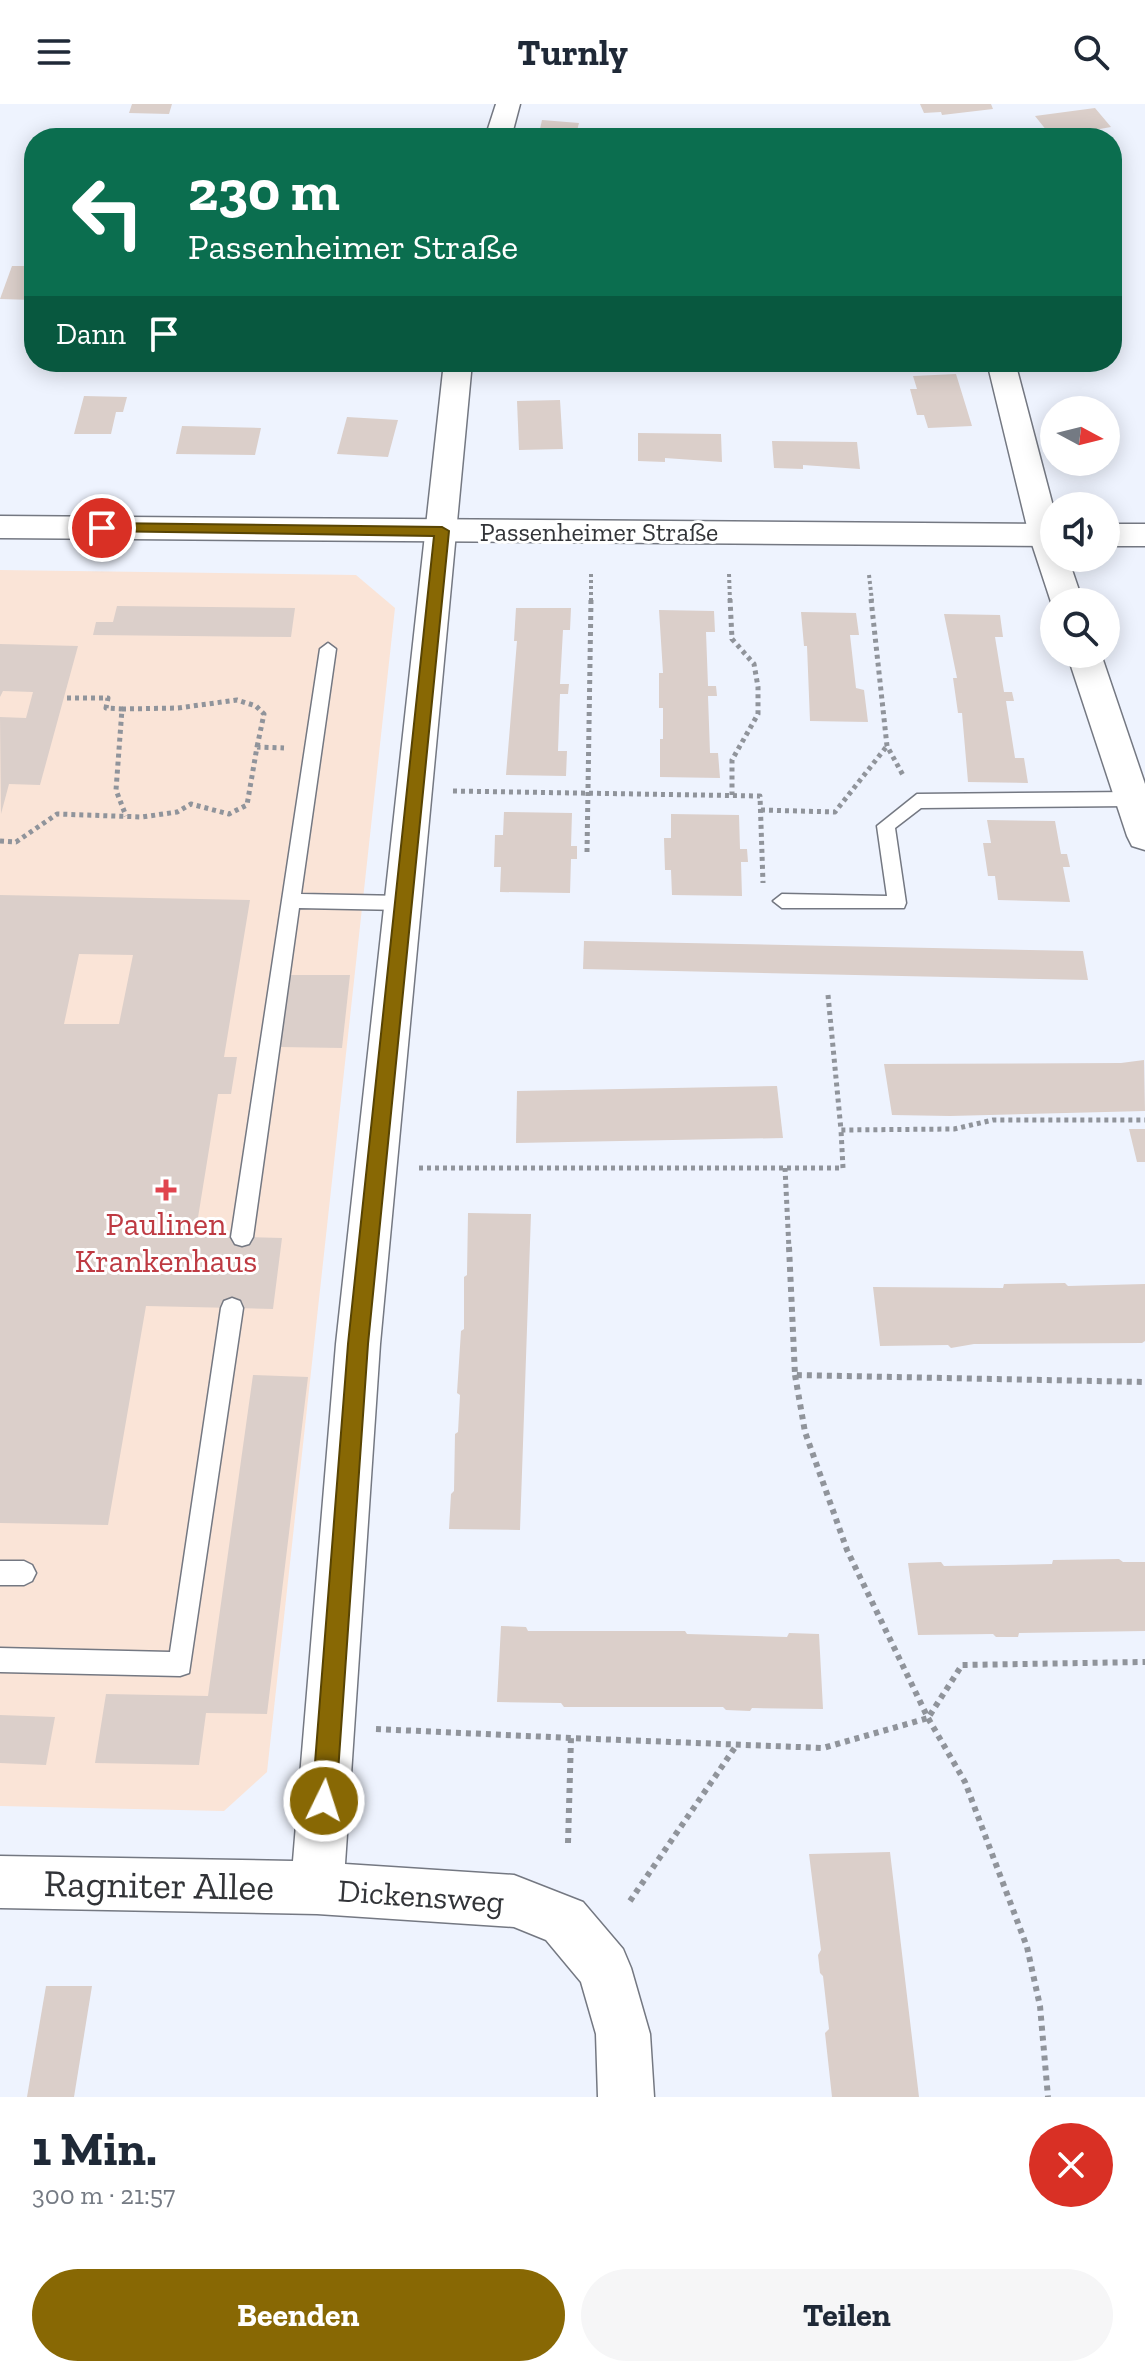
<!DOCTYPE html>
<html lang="de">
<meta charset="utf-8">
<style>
body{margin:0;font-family:"Zilla Slab",serif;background:#f6f6f7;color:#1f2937;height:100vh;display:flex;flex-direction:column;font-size:30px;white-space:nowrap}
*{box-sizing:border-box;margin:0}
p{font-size:26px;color:#747a83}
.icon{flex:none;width:44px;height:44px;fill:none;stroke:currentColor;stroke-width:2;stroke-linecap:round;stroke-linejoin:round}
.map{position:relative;height:1993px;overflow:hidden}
.sheet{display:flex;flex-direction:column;background:#fff;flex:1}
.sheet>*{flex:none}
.banner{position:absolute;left:24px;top:24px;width:1098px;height:244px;border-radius:32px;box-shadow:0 4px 20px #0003;background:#0b6e4f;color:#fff;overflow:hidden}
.needle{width:52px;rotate:97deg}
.tools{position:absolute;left:1040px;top:292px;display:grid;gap:16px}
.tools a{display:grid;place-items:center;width:80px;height:80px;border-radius:50%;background:#fff;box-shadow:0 4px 20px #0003;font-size:40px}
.pin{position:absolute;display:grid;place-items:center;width:68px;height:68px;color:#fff;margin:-34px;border:4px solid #fff;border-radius:50%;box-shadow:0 2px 8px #0007}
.me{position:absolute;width:88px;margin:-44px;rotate:4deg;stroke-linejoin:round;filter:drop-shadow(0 0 6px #0008)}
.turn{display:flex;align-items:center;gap:28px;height:168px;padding:0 32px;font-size:36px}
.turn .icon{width:104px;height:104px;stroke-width:2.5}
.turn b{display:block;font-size:56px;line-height:68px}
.then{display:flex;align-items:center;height:76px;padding:0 32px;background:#0003;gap:16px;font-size:30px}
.round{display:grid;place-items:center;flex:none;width:84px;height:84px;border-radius:42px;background:#f6f6f7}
.headline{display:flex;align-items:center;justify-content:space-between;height:136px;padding:0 32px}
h1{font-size:48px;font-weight:700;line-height:60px}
.primary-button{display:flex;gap:16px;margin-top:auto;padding:16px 32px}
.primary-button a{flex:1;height:92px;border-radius:48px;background:#886804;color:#fff;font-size:32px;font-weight:700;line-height:92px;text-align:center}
.primary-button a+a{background:#f6f6f7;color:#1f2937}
header{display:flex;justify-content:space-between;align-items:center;height:104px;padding:0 32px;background:#fff;font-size:36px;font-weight:700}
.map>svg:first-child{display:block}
.medical{fill:#fae4d7}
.building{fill:#dbcfca;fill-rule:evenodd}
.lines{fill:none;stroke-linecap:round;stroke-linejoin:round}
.service-casing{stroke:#747882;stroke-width:3}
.minor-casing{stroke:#747882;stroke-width:3}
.tertiary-casing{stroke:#747882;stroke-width:3}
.path-far2{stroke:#90949b;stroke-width:4;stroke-dasharray:3 3;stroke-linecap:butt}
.path-far1{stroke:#90949b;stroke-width:5;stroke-dasharray:4 4;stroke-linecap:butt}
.path{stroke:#90949b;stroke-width:6;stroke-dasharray:5 5;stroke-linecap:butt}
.service{fill:#fff;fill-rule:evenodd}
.minor{fill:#fff;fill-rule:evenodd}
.tertiary{fill:#fff;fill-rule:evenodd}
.route{fill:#886804;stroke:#584403;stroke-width:2}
.health-dot{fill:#e0444e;stroke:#fff;stroke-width:3}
.labels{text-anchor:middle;stroke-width:6;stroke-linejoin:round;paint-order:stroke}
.far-street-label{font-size:26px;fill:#323438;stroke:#fff}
.health-label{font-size:32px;fill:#be3a42;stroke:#fff}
.street-label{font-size:32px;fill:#323438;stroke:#fff}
.near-street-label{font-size:38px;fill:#323438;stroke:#fff}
</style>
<header><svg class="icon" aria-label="menu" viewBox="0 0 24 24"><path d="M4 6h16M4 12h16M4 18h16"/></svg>Turnly<svg class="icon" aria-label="search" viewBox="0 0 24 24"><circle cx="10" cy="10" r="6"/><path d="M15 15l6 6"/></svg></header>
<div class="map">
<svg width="1145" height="1993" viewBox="0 0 1145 1993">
<rect width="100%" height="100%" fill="#eef3fe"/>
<polygon class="medical" points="0,466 356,471 395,504 267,1668 224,1707 0,1702"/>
<g class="building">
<polygon points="132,0 172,0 169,10 129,9"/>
<polygon points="920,0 991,0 993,5 942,11 941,8 924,9"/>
<polygon points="1095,4 1111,23 1094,26 1097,29 1087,31 1084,27 1051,32 1035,12"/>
<polygon points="542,16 579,19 575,34 538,34"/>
<polygon points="222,27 259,29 257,34 219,34"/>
<polygon points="12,162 34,162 34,196 0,195"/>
<polygon points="956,270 972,322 928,324 924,311 917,311 910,285 917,285 913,272"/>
<polygon points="84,292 127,293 123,308 116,308 111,330 74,330"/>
<polygon points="560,296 563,345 519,346 517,297"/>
<polygon points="347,313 398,316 388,353 337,350"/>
<polygon points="182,322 223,323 261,324 255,351 176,350"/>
<polygon points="638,329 721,330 722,358 665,354 665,358 638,357"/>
<polygon points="772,337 857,338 860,365 803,361 803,365 774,364"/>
<polygon points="117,502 295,504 291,533 93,531 96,518 113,518"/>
<polygon points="516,504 571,504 570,526 563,526 560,580 569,580 568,590 560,590 558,647 567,647 566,672 506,671 517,537 514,537"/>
<polygon points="659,506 714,507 715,528 706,528 708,582 716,582 717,592 708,592 710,649 718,649 720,674 660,673 660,635 663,635 663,604 659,604 659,569 663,569"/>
<polygon points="801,508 856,509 859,531 850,531 856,584 864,586 868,618 810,617 807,542 804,542"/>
<polygon points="944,510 1000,511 1003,533 995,533 1004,588 1012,588 1014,597 1006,597 1015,654 1024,654 1028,679 968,678 962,609 958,609 953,574 957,574"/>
<polygon points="0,540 78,542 40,681 9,680 1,710 0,613 26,614 33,588 3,587 0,593"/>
<polygon points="504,708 572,709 571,742 577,742 577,755 571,755 570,789 500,788 501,763 494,763 495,731 503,731"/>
<polygon points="671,710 739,711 740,745 747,745 748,758 741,758 742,792 672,791 671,766 665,766 664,734 671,734"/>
<polygon points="987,716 1055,717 1061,750 1067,750 1070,763 1063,763 1070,798 998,796 995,772 988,772 983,739 991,739"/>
<path d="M0,791l250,5 -26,157h13l-6,37h-13l-23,142 87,2 -9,71 -127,-3 -38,219 -108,-2zM79,850l54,1 -14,69h-55z"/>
<polygon points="584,837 1083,847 1088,876 583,865"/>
<polygon points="290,871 350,871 342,944 280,943"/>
<polygon points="1144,956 1145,1007 950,1012 892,1011 884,960 1121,959"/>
<polygon points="777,982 783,1034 516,1039 517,987"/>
<polygon points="1129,1025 1145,1025 1145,1058 1137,1058"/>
<polygon points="468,1109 531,1110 520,1426 449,1425 451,1390 454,1387 455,1330 458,1328 460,1291 457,1289 461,1227 464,1225 464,1173 467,1171"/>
<polygon points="1065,1179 1068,1182 1145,1180 1145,1237 1142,1239 974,1240 951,1244 948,1241 880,1242 873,1183 1003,1184 1004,1180"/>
<polygon points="253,1271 308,1273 267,1610 206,1609 199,1661 95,1659 106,1590 208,1592"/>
<polygon points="1119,1455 1123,1458 1145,1458 1145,1527 1019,1529 1018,1533 996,1533 993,1530 918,1531 908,1459 941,1458 944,1462 1052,1460 1053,1456"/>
<polygon points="501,1522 526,1523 528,1527 685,1527 687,1530 787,1533 789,1529 819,1530 823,1605 752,1604 750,1607 726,1606 723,1603 564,1603 561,1599 497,1598"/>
<polygon points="0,1611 55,1613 46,1661 0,1659"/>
<polygon points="890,1748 919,1993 832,1993 825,1929 829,1925 823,1872 820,1869 818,1851 821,1846 809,1750"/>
<polygon points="46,1882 92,1882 74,1993 27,1993"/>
</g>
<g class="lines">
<g class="service-casing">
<g id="service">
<polygon points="328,539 336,545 301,790 403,792 412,799 403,806 299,804 253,1133 249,1140 242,1142 235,1140 231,1133 320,545"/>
<polygon points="1132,688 1141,695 1132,702 921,704 895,724 906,799 904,804 782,804 773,797 782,790 887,792 877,722 917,690"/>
<polygon points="232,1194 240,1197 243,1204 189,1569 180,1572 0,1568 0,1544 170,1548 221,1204 224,1197"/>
<polygon points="0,1457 24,1457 32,1461 36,1469 32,1477 24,1481 0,1481"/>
</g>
</g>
<g class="minor-casing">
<g id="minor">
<polygon points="496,0 520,0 511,34 485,34"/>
<polygon points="444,258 472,258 380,1240 345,1760 514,1771 583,1798 623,1845 631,1864 650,1930 654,1993 598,1993 596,1930 581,1878 546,1836 514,1823 317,1810 0,1804 0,1752 293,1757 336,1240"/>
<polygon points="987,258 1015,258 1054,406 1054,454 1068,454 1083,498 1054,498 1054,503 1051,498 1029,431"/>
<polygon points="1067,550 1101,550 1145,680 1145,746 1132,742 1127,732"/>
</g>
</g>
<g class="tertiary-casing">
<g id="tertiary">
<polygon points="0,412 1054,420 1054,442 0,434"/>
<rect x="1106" y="420" width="39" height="22"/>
</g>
</g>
<g class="path-far2">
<polyline points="729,470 730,497"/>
<polyline points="869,471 872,497"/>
<polyline points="591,497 591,468"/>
</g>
<g class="path-far1">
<polyline points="730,495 732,535 754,560 758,583 758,610 732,656 732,691"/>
<polyline points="871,495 887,642 904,673"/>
<polyline points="67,594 108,594 106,604 122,605 116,686 126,712"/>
<polyline points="122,605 178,604 237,596 256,602 264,610 257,643"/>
<polyline points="453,687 760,692 763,779"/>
<polyline points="761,706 835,708 887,642"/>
<polyline points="0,737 16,738 57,710 142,713 177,708 191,700 229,710 247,701 257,643 284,644"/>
<polyline points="587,748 591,495"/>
<polyline points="828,891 841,1026 954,1025 993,1016 1145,1016"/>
<polyline points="419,1064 843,1064 841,1026"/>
<polyline points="785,1064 789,1145"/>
</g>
<g class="path">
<polyline points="789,1143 795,1271 1145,1278"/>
<polyline points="795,1271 805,1328 847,1446 928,1614 965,1678 1027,1843 1040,1902 1048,1993"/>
<polyline points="376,1625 571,1634"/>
<polyline points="568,1739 571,1634 823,1644 928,1614 962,1561 1145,1558"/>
<polyline points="630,1797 736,1642"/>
</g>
<use href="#service" class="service"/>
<use href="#minor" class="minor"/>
<use href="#tertiary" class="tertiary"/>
</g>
<polygon class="route" points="102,419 442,423 449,427 368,1240 336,1697 332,1705 324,1709 316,1705 312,1697 348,1240 434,432 97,427 95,424"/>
<path class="health-dot" d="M162 1074h8v8h8v8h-8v8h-8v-8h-8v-8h8z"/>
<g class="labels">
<g class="far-street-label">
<text x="599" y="437">Passenheimer Straße</text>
</g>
<g class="health-label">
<text x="166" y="1131">Paulinen<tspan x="166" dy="37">Krankenhaus</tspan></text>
</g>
<g class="street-label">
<text transform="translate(421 1792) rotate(4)" y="11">Dickensweg</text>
</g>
<g class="near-street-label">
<text transform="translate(159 1781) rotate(1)" y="13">Ragniter Allee</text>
</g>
</g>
</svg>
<div class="tools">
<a><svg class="needle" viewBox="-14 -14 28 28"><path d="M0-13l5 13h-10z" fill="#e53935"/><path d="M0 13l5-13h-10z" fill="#747a83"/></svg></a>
<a><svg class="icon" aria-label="sound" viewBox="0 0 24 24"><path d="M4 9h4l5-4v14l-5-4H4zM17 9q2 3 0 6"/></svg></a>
<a><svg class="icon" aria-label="search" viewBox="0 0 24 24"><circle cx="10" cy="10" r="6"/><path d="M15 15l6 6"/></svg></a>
</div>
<div class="pin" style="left:102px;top:424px;background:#d93025"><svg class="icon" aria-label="arrive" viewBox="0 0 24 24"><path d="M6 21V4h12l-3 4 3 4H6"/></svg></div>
<svg class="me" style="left:324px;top:1697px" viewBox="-20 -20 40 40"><circle r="17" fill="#886804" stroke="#fff" stroke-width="3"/><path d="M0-11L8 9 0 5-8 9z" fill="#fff"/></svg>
<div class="banner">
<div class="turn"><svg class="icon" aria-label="left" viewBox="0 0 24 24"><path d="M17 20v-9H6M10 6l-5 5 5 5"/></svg><div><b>230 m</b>Passenheimer Straße</div></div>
<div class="then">Dann<svg class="icon" aria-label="arrive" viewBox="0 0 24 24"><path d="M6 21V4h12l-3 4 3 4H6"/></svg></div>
</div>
</div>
<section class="sheet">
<div class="headline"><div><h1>1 Min.</h1><p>300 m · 21:57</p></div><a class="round" style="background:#d93025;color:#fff"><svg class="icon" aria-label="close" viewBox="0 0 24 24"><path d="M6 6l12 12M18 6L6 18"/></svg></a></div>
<div class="primary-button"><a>Beenden</a><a>Teilen</a></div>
</section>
